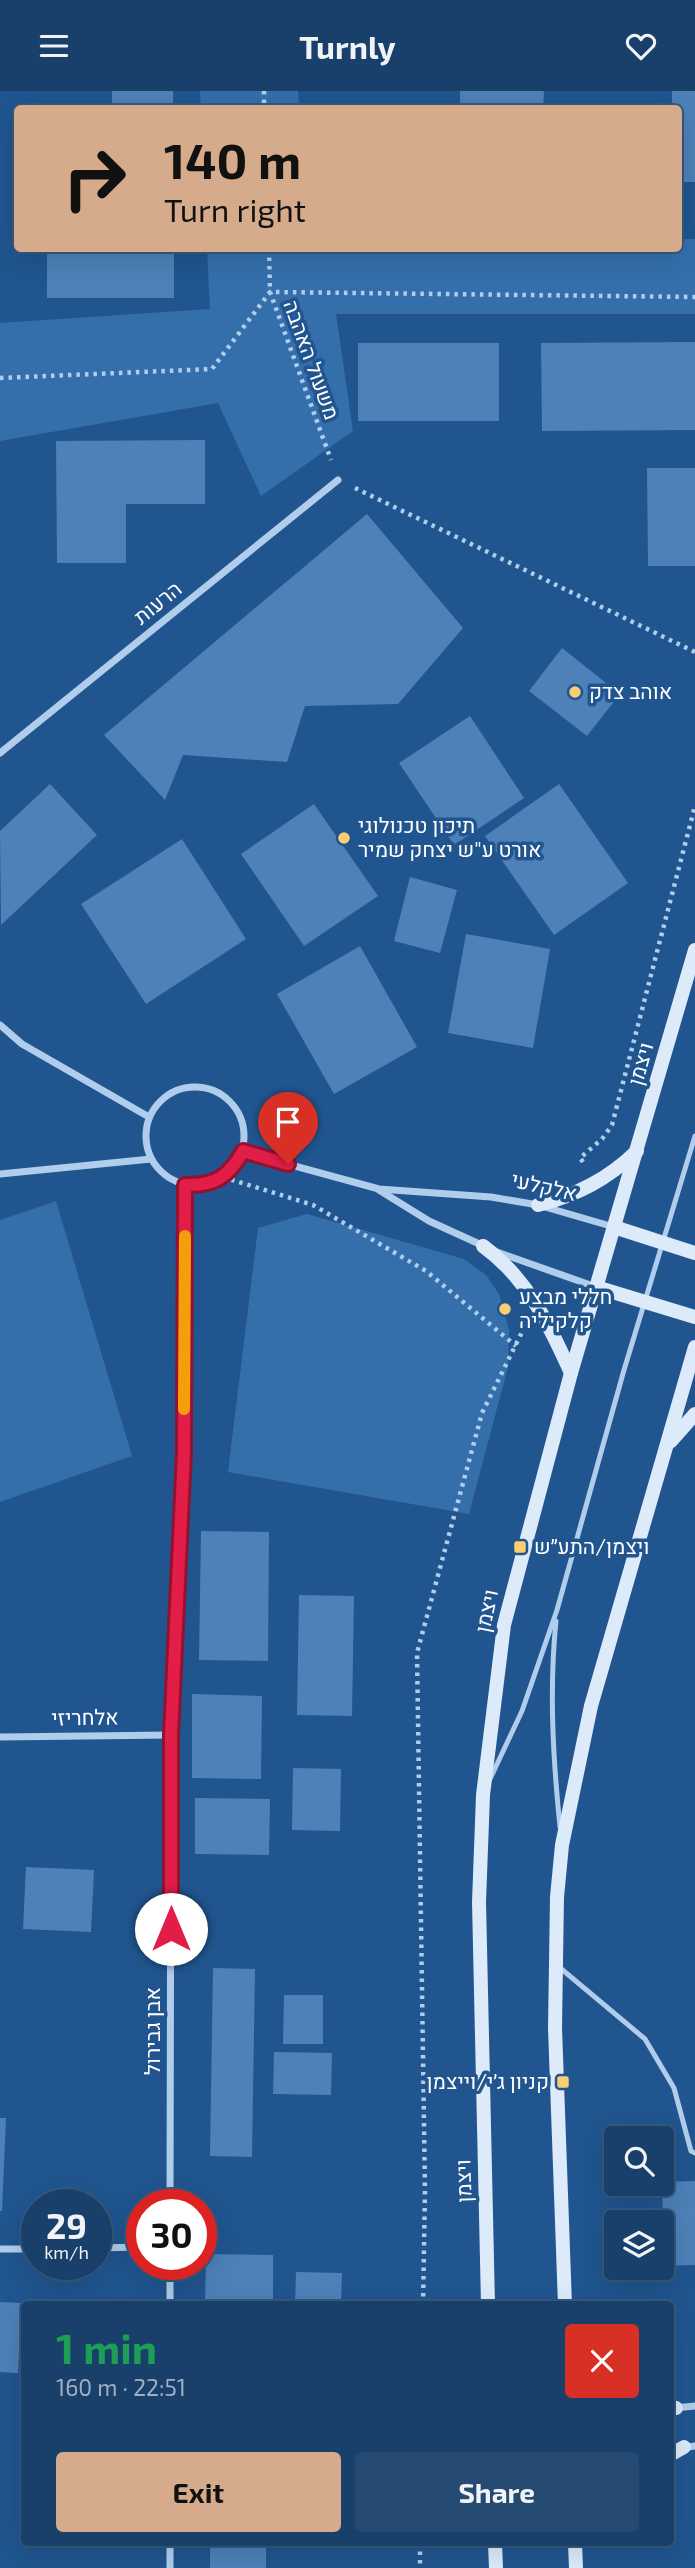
<!DOCTYPE html>
<meta charset="utf-8">
<style>
body{margin:0;font-family:"Exo 2",Heebo,sans-serif;background:#254b73;color:#f1f3f6;height:100vh;display:flex;flex-direction:column;font-size:26px;white-space:nowrap}
*{box-sizing:border-box;margin:0}
p{font-size:23px;color:#9fafc1}
.icon{flex:none;width:38px;height:38px;fill:none;stroke:currentColor;stroke-width:2;stroke-linecap:round;stroke-linejoin:round}
.map{position:relative;flex:1;overflow:hidden}
.drawer{position:absolute;left:21px;top:2210px;width:653px;height:245px;display:flex;flex-direction:column;background:#18406b;border-radius:7px;box-shadow:0 7px 28px #0002,0 0 0 2px #36597e}
.drawer>*{flex:none}
.top-card{position:absolute;left:14px;top:14px;width:668px;height:147px;border-radius:7px;box-shadow:0 7px 28px #0002,0 0 0 2px #36597e;background:#d6ab8b;color:#111;overflow:hidden}
.controls{position:absolute;left:604px;top:2035px;display:grid;gap:14px}
.controls a{display:grid;place-items:center;width:70px;height:70px;border-radius:7px;background:#18406b;box-shadow:0 7px 28px #0002,0 0 0 2px #36597e;font-size:35px}
.speed{position:absolute;left:21px;top:2098px;display:flex;gap:14px;font-size:35px;font-weight:700;text-align:center}
.speed>*{display:grid;place-content:center;width:91px;height:91px;border-radius:50%;background:#18406b;box-shadow:0 7px 28px #0002,0 0 0 2px #36597e;line-height:1}
.speed small{font-size:18px;font-weight:400}
.speed .limit{border:10px solid #d22;background:#fff;color:#111}
.pin{position:absolute;display:grid;place-items:center;width:60px;height:60px;color:#fff;margin:-72px -30px;border-radius:50% 50% 50% 0;rotate:-45deg;box-shadow:0 0 7px #0007}
.pin .icon{rotate:45deg}
.me{position:absolute;width:77px;margin:-38px;rotate:0deg;stroke-linejoin:round;filter:drop-shadow(0 0 5px #0008)}
.turn{display:flex;align-items:center;gap:24px;height:147px;padding:0 35px;font-size:32px}
.turn .icon{width:91px;height:91px;stroke-width:2.5}
.turn b{display:block;font-size:49px;line-height:60px}
.round{display:grid;place-items:center;flex:none;width:74px;height:74px;border-radius:7px;background:#254b73}
.head{display:flex;align-items:center;justify-content:space-between;height:119px;padding:0 35px}
h1{font-size:42px;font-weight:700;line-height:52px;color:#1e9e55}
.button{display:flex;gap:14px;margin-top:auto;padding:14px 35px}
.button a{flex:1;height:80px;border-radius:7px;background:#d6ab8b;color:#111;font-size:28px;font-weight:700;line-height:80px;text-align:center}
.button a+a{background:#254b73;color:#f1f3f6}
header{display:flex;justify-content:space-between;align-items:center;height:91px;padding:0 35px;background:#18406b;font-size:32px;font-weight:700}
.map>svg:first-child{display:block}
.green{fill:#346fac}
.building{fill:#4d81b8}
.lines{fill:none;stroke-linecap:round;stroke-linejoin:round}
.path{stroke:#b0cdec;stroke-width:4.5;stroke-dasharray:3.5 5;stroke-linecap:butt}
.lane{stroke:#b0cdec;stroke-width:5}
.street{stroke:#b0cdec;stroke-width:7}
.secondary{stroke:#dceaf9;stroke-width:14}
.route-casing{stroke:#92132f;stroke-width:18}
.route{stroke:#e11d48;stroke-width:12}
.slow{stroke:#f59e0b;stroke-width:12}
.poi-dot{fill:#facd70;stroke:#20558f;stroke-width:2.5}
.labels{text-anchor:middle;stroke-width:7;stroke-linejoin:round;paint-order:stroke}
.street-label{font-size:21px;fill:#fff;stroke:#20558f}
.poi-label{font-size:21px;fill:#fff;stroke:#20558f;text-anchor:start}
</style>
<header><svg class="icon" aria-label="menu" viewBox="0 0 24 24"><path d="M4 6h16M4 12h16M4 18h16"/></svg>Turnly<svg class="icon" aria-label="heart" viewBox="0 0 24 24"><path d="M12 20l-8-8c-3-5 5-10 8-4 3-6 11-1 8 4z"/></svg></header>
<div class="map">
<svg width="695" height="2477" viewBox="0 0 695 2477">
<rect width="100%" height="100%" fill="#20558f"/>
<g class="green">
<polygon points="200,0 298,0 299,17 201,17"/>
<polygon points="679,148 695,148 695,223 336,223 353,340 261,405 218,312 0,350 0,232 210,218 207,158 306,158 307,160 679,158"/>
<polygon points="56,1110 132,1365 0,1411 0,1129"/>
<polygon points="307,1123 464,1168 486,1184 499,1203 509,1239 508,1276 469,1423 228,1381 258,1137"/>
</g>
<g class="building">
<rect x="112" y="0" width="61" height="18"/>
<polygon points="460,0 544,0 543,18 460,18"/>
<polygon points="672,0 695,0 695,91 679,91 679,18 672,18"/>
<rect x="47" y="158" width="127" height="49"/>
<polygon points="695,251 695,339 542,340 541,252"/>
<rect x="358" y="252" width="141" height="78"/>
<polygon points="205,349 205,413 126,413 126,472 57,472 56,350"/>
<polygon points="647,377 695,377 695,475 648,475"/>
<polygon points="367,423 463,537 398,613 305,615 287,671 183,664 165,709 104,644"/>
<polygon points="562,557 620,603 587,645 529,600"/>
<polygon points="470,625 524,707 454,754 399,672"/>
<polygon points="50,693 97,744 1,834 0,740"/>
<polygon points="559,693 628,792 554,844 485,745"/>
<polygon points="314,713 378,805 304,855 241,763"/>
<polygon points="182,748 246,848 146,913 81,813"/>
<polygon points="410,786 457,799 440,862 394,850"/>
<polygon points="466,843 550,858 533,957 448,942"/>
<polygon points="360,855 417,956 334,1003 277,903"/>
<polygon points="201,1440 269,1441 268,1570 199,1569"/>
<polygon points="299,1504 354,1505 352,1625 297,1624"/>
<polygon points="192,1603 262,1605 261,1688 192,1687"/>
<polygon points="293,1677 341,1678 340,1740 292,1739"/>
<polygon points="195,1707 270,1708 269,1764 195,1763"/>
<polygon points="26,1776 94,1779 91,1841 23,1838"/>
<polygon points="213,1877 255,1878 252,2066 210,2065"/>
<polygon points="284,1904 323,1904 323,1953 283,1953"/>
<polygon points="274,1961 332,1962 331,2004 273,2003"/>
<polygon points="0,2027 6,2027 2,2120 0,2120"/>
<polygon points="695,2090 695,2174 664,2175 662,2091"/>
<polygon points="206,2163 273,2164 273,2214 205,2214"/>
<polygon points="296,2181 342,2182 341,2214 295,2214"/>
<polygon points="0,2211 21,2212 18,2282 0,2281"/>
<rect x="210" y="2452" width="56" height="25"/>
</g>
<g class="lines">
<g class="path">
<polyline points="264,0 264,18"/>
<polyline points="269,158 270,201 331,369"/>
<polyline points="0,287 212,278 270,201 695,206"/>
<polyline points="355,397 695,561"/>
<polyline points="583,1071 580,1067 602,1048 612,1034 695,715"/>
<polyline points="223,1086 313,1114 426,1180 516,1255"/>
<polyline points="423,2214 425,2100 417,1562 482,1322 523,1239"/>
<polyline points="420,2452 420,2477"/>
</g>
<g class="lane">
<path d="M556,1530c-7,69 -3,137 4,206"/>
<polyline points="490,1688 522,1620 557,1519 624,1279 695,1045"/>
<polyline points="559,1876 645,1948 674,1997 691,2060 695,2062"/>
</g>
<g class="street">
<polyline points="0,662 338,389"/>
<polyline points="0,934 22,953 149,1026"/>
<circle cx="195" cy="1045" r="49"/>
<polyline points="243,1061 379,1098 491,1106 538,1114 614,1136"/>
<polyline points="0,1083 151,1068"/>
<polyline points="379,1099 429,1130 486,1156"/>
<polyline points="497,1161 596,1196"/>
<polyline points="0,1646 171,1644"/>
<polyline points="170,2114 171,1644 184,1361 185,1094"/>
<polyline points="96,2157 142,2156"/>
<polyline points="0,2158 37,2158"/>
<polyline points="170,2214 170,2174"/>
<polyline points="675,2317 695,2315"/>
<polyline points="681,2357 695,2355"/>
<polyline points="170,2477 170,2452"/>
</g>
<g class="secondary">
<path d="M538,1114c39,-10 70,-26 99,-54"/>
<polyline points="614,1136 695,1162"/>
<path d="M483,1155c44,32 66,78 88,127"/>
<polyline points="596,1196 695,1226"/>
<polyline points="671,1350 695,1323"/>
<polyline points="488,2214 479,1811 483,1704 504,1534 571,1282 695,859"/>
<polyline points="565,2214 555,1937 557,1806 562,1754 591,1615 695,1256"/>
<polyline points="670,2316 676,2317"/>
<polyline points="670,2364 684,2356"/>
<polyline points="495,2452 496,2477"/>
<polyline points="575,2452 576,2477"/>
</g>
</g>
<g class="lines">
<g class="route-casing">
<path id="route" d="M171,1838v-194l13,-283 1,-267c29,1 44,-8 58,-34l45,13"/>
</g>
<use href="#route" class="route"/>
<polyline class="slow" points="184,1318 185,1145"/>
</g>
<g class="poi-dot">
<circle cx="575" cy="601" r="7"/>
<circle cx="344" cy="747" r="7"/>
<circle cx="505" cy="1218" r="7"/>
<rect x="513" y="1449" width="14" height="14" rx="3.5"/>
<rect x="556" y="1984" width="14" height="14" rx="3.5"/>
</g>
<g class="labels">
<g class="street-label">
<text transform="translate(311 269) rotate(70)" y="7">משעול האהבה</text>
<text transform="translate(158 512) rotate(-39)" y="7">הרעות</text>
<text transform="translate(641 973) rotate(-74)" y="7">ויצמן</text>
<text transform="translate(544 1096) rotate(13)" y="7">אלקלעי</text>
<text transform="translate(487 1520) rotate(-78)" y="7">ויצמן</text>
<text transform="translate(85 1627) rotate(-1)" y="7">אלחריזי</text>
<text transform="translate(153 1940) rotate(-90)" y="7">אבן גבירול</text>
<text transform="translate(464 2090) rotate(-92)" y="7">ויצמן</text>
</g>
<g class="poi-label">
<text x="589" y="608">אוהב צדק</text>
<text x="358" y="742">תיכון טכנולוגי<tspan x="358" dy="24">אורט ע"ש יצחק שמיר</tspan></text>
<text x="519" y="1213">חללי מבצע<tspan x="519" dy="24">קלקיליה</tspan></text>
<text x="534" y="1463">ויצמן/התע״ש</text>
<text x="549" y="1998" text-anchor="end">קניון ג׳י/וייצמן</text>
</g>
</g>
</svg>
<div class="controls">
<a><svg class="icon" aria-label="search" viewBox="0 0 24 24"><circle cx="10" cy="10" r="6"/><path d="M15 15l6 6"/></svg></a>
<a><svg class="icon" aria-label="layers" viewBox="0 0 24 24"><path d="M12 4l9 5-9 5-9-5zM3 14l9 5 9-5"/></svg></a>
</div>
<div class="speed"><div>29<small>km/h</small></div><div class="limit">30</div></div>
<div class="pin" style="left:288px;top:1073px;background:#d93025"><svg class="icon" aria-label="arrive" viewBox="0 0 24 24"><path d="M6 21V4h12l-3 4 3 4H6"/></svg></div>
<svg class="me" style="left:171px;top:1838px" viewBox="-20 -20 40 40"><circle r="19" fill="#fff"/><path d="M0-13L10 11 0 6-10 11z" fill="#e11d48"/></svg>
<div class="top-card">
<div class="turn"><svg class="icon" aria-label="right" viewBox="0 0 24 24"><path d="M7 20v-9h11M14 6l5 5-5 5"/></svg><div><b>140 m</b>Turn right</div></div>
</div>
<section class="drawer">
<div class="head"><div><h1>1 min</h1><p>160 m · 22:51</p></div><a class="round" style="background:#d93025;color:#fff"><svg class="icon" aria-label="close" viewBox="0 0 24 24"><path d="M6 6l12 12M18 6L6 18"/></svg></a></div>
<div class="button"><a>Exit</a><a>Share</a></div>
</section>
</div>
